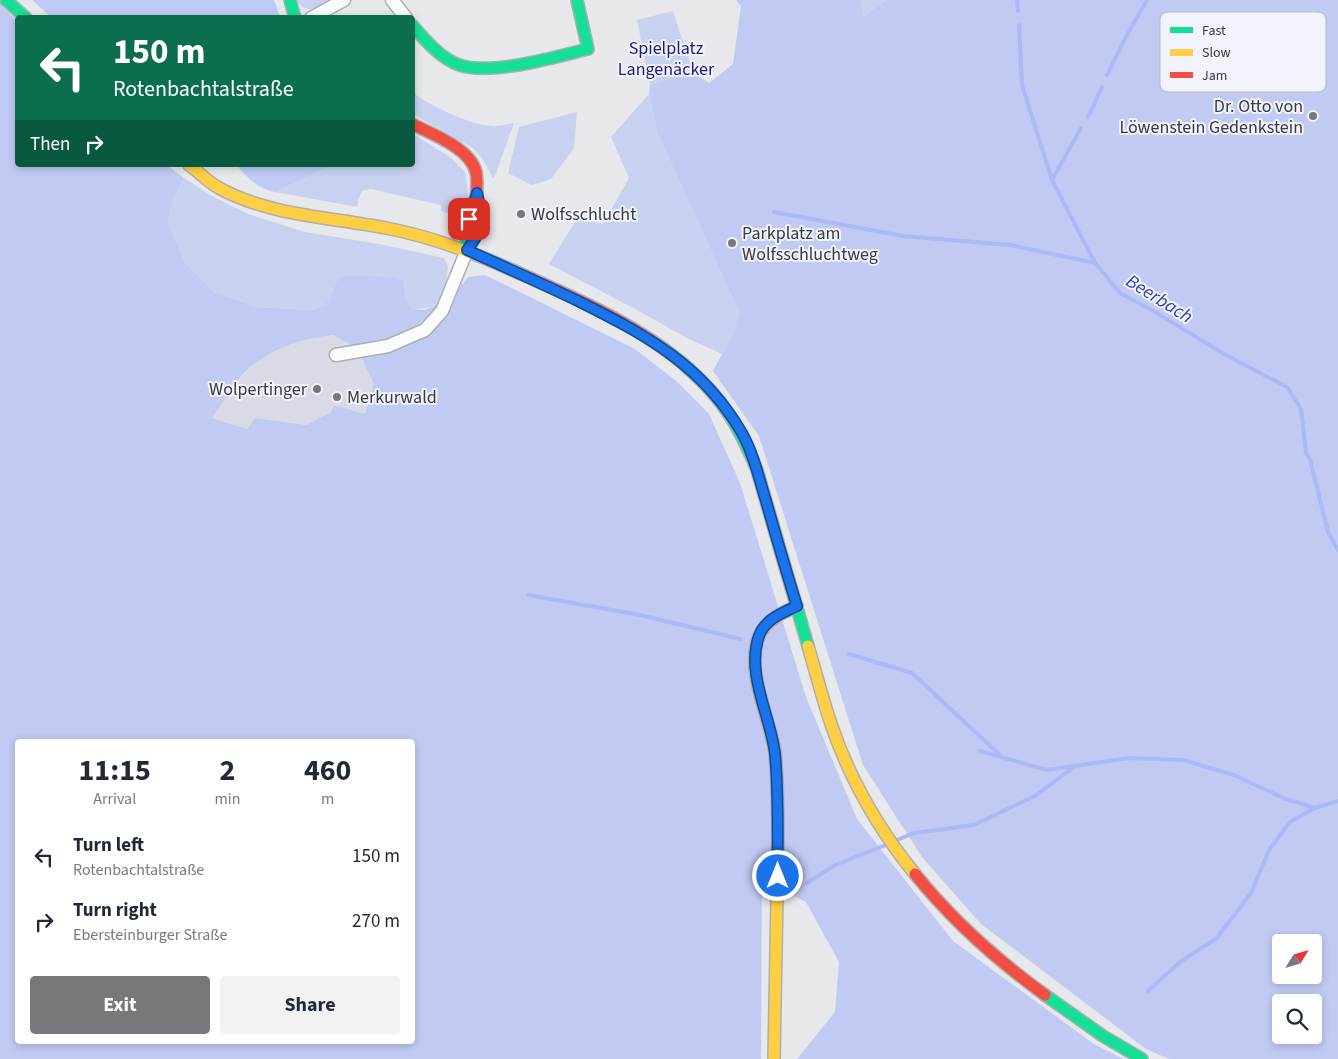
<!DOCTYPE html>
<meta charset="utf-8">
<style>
body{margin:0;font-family:"Source Sans 3",sans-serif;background:#f2f2f3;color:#1f2937;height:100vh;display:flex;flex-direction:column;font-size:19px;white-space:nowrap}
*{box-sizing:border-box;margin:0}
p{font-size:16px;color:#747a83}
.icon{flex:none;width:28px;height:28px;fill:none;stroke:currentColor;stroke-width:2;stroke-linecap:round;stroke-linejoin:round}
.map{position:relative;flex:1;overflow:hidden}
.side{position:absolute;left:15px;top:739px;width:400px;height:305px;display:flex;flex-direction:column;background:#fff;border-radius:5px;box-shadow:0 2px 8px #0003}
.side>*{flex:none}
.banner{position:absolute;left:15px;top:15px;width:400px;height:152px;border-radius:5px;box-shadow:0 2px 8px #0003;background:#0b6e4f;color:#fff;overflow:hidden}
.needle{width:32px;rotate:53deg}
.tools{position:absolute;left:1272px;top:934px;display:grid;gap:10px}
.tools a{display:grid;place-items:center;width:50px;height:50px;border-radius:5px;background:#fff;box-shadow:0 2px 8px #0003;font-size:25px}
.pin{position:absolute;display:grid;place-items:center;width:42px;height:42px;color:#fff;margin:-21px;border-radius:10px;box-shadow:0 2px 8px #0006}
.me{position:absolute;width:55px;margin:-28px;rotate:0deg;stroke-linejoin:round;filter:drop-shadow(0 0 4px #0008)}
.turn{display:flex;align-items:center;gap:18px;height:105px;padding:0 15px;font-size:22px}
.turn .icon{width:65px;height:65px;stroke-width:2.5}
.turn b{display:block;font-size:35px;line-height:42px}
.then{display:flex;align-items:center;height:48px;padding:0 15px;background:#0003;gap:10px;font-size:19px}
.eta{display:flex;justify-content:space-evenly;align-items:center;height:85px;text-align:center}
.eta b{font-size:30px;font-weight:700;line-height:35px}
.button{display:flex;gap:10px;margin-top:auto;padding:10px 15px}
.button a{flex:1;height:58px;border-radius:5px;background:#77787c;color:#fff;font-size:20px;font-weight:700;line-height:58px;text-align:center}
.button a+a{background:#f2f2f3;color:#1f2937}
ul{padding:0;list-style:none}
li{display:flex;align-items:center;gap:15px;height:65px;padding:0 15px}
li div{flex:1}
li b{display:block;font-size:19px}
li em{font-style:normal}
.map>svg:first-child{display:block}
.built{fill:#d8dbe6}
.green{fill:#c9d1f0}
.forest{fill:#c0caf3;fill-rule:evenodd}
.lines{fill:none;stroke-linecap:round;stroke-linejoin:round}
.stream{stroke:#abb9f7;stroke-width:4}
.street-casing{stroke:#adaeb2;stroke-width:15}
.fast-casing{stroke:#adaeb2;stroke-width:14}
.slow-casing{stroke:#adaeb2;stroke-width:14}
.jam-casing{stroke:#adaeb2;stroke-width:14}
.street{stroke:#fbfcfc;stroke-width:12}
.fast{stroke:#16e098;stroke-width:11}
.slow{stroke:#ffcf43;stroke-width:11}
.jam{stroke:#f24e42;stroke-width:11}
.route-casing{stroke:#114b97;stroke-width:12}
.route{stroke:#1a73e8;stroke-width:9}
.poi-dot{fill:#77787c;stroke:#f1f4fd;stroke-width:2}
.labels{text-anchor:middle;stroke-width:4;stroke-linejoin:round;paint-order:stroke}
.park-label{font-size:18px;fill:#1d1a7d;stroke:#f1f4fd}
.poi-label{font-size:18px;fill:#3a3b3f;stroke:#f1f4fd;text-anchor:start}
.water-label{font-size:19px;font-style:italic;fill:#353fa2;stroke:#f1f4fd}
.key{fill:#f1f4fd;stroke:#babcc4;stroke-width:1}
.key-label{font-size:14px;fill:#3a3b3f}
</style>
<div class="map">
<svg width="1338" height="1059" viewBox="0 0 1338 1059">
<rect width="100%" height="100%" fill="#e7e8ec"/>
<polygon class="built" points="333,335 358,348 374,384 365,414 334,405 331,412 306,425 255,418 247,429 212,418 240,379 256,362 275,351 298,342 316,337"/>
<g class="green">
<path d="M297,0h30l1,3c-12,5 -23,12 -31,-3z"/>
<polygon points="861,0 886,0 864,16"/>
<polygon points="673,11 693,72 650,85 637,20"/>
<path d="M412,92c17,13 58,33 79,34 7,1 16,-2 23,-3l-19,53 -2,2 -11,-20 -9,-10 -60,-34z"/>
<polygon points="649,94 657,132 739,312 734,331 722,354 687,338 637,310 549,264 578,217 603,224 629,178 611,137"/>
<polygon points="577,112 574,148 551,179 532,185 508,173 519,127"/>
<polygon points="413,134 450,157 465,172 469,197 462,217 441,211 441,205 371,189 362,191 358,200 358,207 275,192 333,165 412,165"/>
<path d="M184,178l28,18 36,18 57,18 74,12 65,14 4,8c-3,27 -2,44 -36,43l-6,-9 -2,-18 -67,-2 -7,18 -7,8 -11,4 -55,-3 -43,-15 -30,-31 -16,-38 4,-21z"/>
</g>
<g class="forest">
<polygon points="32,0 274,0 280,17 51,17"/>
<path d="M736,0h125l3,16 22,-16h452v1059h-169l-23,-10 -165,-125 -59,-67 -59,-92 -104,-329 -46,-65 21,-40 5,-19 -82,-180 -8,-38 1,-9 43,-13 16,11 24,-19 8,-58zM1281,942h33v33h-33zM1281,1002h33v33h-33z"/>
<path d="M0,4l17,17 1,144h149l17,13 -12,24 -4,21 16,38 30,31 43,15 55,3 11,-4 7,-8 7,-18 7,-4 52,1 8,5 2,18 6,9 13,1 10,-5 8,-8 14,-6 11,-14 17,-2 150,74 40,31 34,34 31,69 66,214 51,122 96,122 141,103 29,15h-326l38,-47 4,-50 -33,-60 -44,-23 -1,180h-761zM333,335l24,13 17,36 -9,30 -31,-9 -3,7 -25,13 -51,-7 -8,11 -35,-11c10,-13 18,-27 27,-39 23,-28 59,-40 94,-44zM18,741h394v300h-394z"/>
<path d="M236,165h97l-58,27c-17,-3 -28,-15 -39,-27z"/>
</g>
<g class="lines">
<g class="stream">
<polyline points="1017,0 1018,11"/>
<polyline points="1019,25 1022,85 1052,180 1095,263 1120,293 1157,313 1224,354 1287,387 1301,409 1306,453 1310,459 1328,532 1338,550"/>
<polyline points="1107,75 1127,35 1147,0"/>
<polyline points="1088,117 1102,87"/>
<polyline points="1052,180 1081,128"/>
<polyline points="774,212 903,236 1010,245 1095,263"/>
<polyline points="528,595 640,615 740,639"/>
<polyline points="849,654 912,673 1001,756"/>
<polyline points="980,751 1046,770 1129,758 1183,760 1234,775 1283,798 1315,808 1338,801"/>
<polyline points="897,840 914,833 974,825 1035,796 1074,767"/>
<polyline points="807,883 835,865 886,845"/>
<polyline points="1148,991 1181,961 1217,938 1251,893 1269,850 1290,822 1315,808"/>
</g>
<g class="street-casing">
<g id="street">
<polyline points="392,0 406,18"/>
<polyline points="311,18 344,0"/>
<polyline points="336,355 388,346 425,330 442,311 467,250"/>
</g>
</g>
<g class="fast-casing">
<g id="fast">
<polyline points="6,0 26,18"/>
<polyline points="290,0 295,18"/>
<path d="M412,25c13,15 28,33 47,40 32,11 96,-8 129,-16l-11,-49"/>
<polyline points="467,250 466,229 477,193"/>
<path d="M689,369c35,31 50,58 68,101l51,176"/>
<polyline points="1045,995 1103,1036 1142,1059"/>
</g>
</g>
<g class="slow-casing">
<g id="slow">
<path d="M189,165c10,7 19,17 30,23 51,28 111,29 167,40 43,8 86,24 126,42"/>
<path d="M808,646c8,27 15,55 24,81 19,54 47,103 83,147"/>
<polyline points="774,1059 778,842"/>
</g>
</g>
<g class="jam-casing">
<g id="jam">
<path d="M412,124c20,10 58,24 64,48 2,8 0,16 1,24 4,27 7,30 -10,54"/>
<path d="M512,270c59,26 128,55 177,99"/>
<path d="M778,842c0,-30 0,-59 -3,-89 -5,-35 -30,-83 -16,-117 7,-16 23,-23 38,-30"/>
<path d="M915,874c37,46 82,86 130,121"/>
</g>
</g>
<use href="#street" class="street"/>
<use href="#fast" class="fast"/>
<use href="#slow" class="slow"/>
<use href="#jam" class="jam"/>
</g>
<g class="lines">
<g class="route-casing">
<path id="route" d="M469,219l8,-26c7,31 9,31 -10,57 38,17 76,34 113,52 68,34 123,64 162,131 12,21 17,46 24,68 10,35 20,70 31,105 -17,8 -34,14 -39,33 -11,38 13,78 17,115 4,41 2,82 3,122"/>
</g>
<use href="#route" class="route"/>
</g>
<g class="poi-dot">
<circle cx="1313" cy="116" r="5"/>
<circle cx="521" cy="214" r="5"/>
<circle cx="732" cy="243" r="5"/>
<circle cx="317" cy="389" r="5"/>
<circle cx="337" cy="397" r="5"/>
</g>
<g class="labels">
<g class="park-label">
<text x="666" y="54">Spielplatz<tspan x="666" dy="21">Langenäcker</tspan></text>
</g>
<g class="poi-label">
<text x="1303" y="112" text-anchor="end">Dr. Otto von<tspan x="1303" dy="21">Löwenstein Gedenkstein</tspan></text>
<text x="531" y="220">Wolfsschlucht</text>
<text x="742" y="239">Parkplatz am<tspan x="742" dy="21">Wolfsschluchtweg</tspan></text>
<text x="307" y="395" text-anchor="end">Wolpertinger</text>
<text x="347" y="403">Merkurwald</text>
</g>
<g class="water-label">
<text transform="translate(1160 298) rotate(32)" y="7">Beerbach</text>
</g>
</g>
<rect x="1160" y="12" width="166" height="80" rx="8" class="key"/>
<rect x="1170" y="27" width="23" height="6" fill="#16e098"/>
<rect x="1170" y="49" width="23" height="7" fill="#ffcf43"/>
<rect x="1170" y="72" width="23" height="6" fill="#f24e42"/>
<g class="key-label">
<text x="1202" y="35">Fast</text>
<text x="1202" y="57">Slow</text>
<text x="1202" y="80">Jam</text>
</g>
</svg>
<div class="tools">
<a><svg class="needle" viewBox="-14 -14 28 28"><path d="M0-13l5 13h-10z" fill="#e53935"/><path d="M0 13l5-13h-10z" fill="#747a83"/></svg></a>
<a><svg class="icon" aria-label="search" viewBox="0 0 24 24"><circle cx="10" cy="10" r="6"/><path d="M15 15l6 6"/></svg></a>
</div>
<div class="pin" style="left:469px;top:219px;background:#d93025"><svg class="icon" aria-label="arrive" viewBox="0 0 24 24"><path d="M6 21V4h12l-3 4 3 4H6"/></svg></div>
<svg class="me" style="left:778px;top:876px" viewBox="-20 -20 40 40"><circle r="17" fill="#1a73e8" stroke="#fff" stroke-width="3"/><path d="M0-11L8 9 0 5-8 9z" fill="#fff"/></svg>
<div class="banner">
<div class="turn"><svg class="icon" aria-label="left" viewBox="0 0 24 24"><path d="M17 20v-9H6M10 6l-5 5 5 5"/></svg><div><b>150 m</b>Rotenbachtalstraße</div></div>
<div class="then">Then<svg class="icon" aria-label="right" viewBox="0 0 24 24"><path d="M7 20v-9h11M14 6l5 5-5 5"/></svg></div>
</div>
<section class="side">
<div class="eta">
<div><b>11:15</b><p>Arrival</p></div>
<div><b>2</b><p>min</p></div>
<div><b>460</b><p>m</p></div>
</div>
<ul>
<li><svg class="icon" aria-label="left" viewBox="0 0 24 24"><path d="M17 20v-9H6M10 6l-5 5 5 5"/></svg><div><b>Turn left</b><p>Rotenbachtalstraße</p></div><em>150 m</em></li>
<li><svg class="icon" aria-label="right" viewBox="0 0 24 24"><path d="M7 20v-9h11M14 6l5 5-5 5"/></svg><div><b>Turn right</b><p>Ebersteinburger Straße</p></div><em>270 m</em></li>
</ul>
<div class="button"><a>Exit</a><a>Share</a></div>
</section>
</div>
